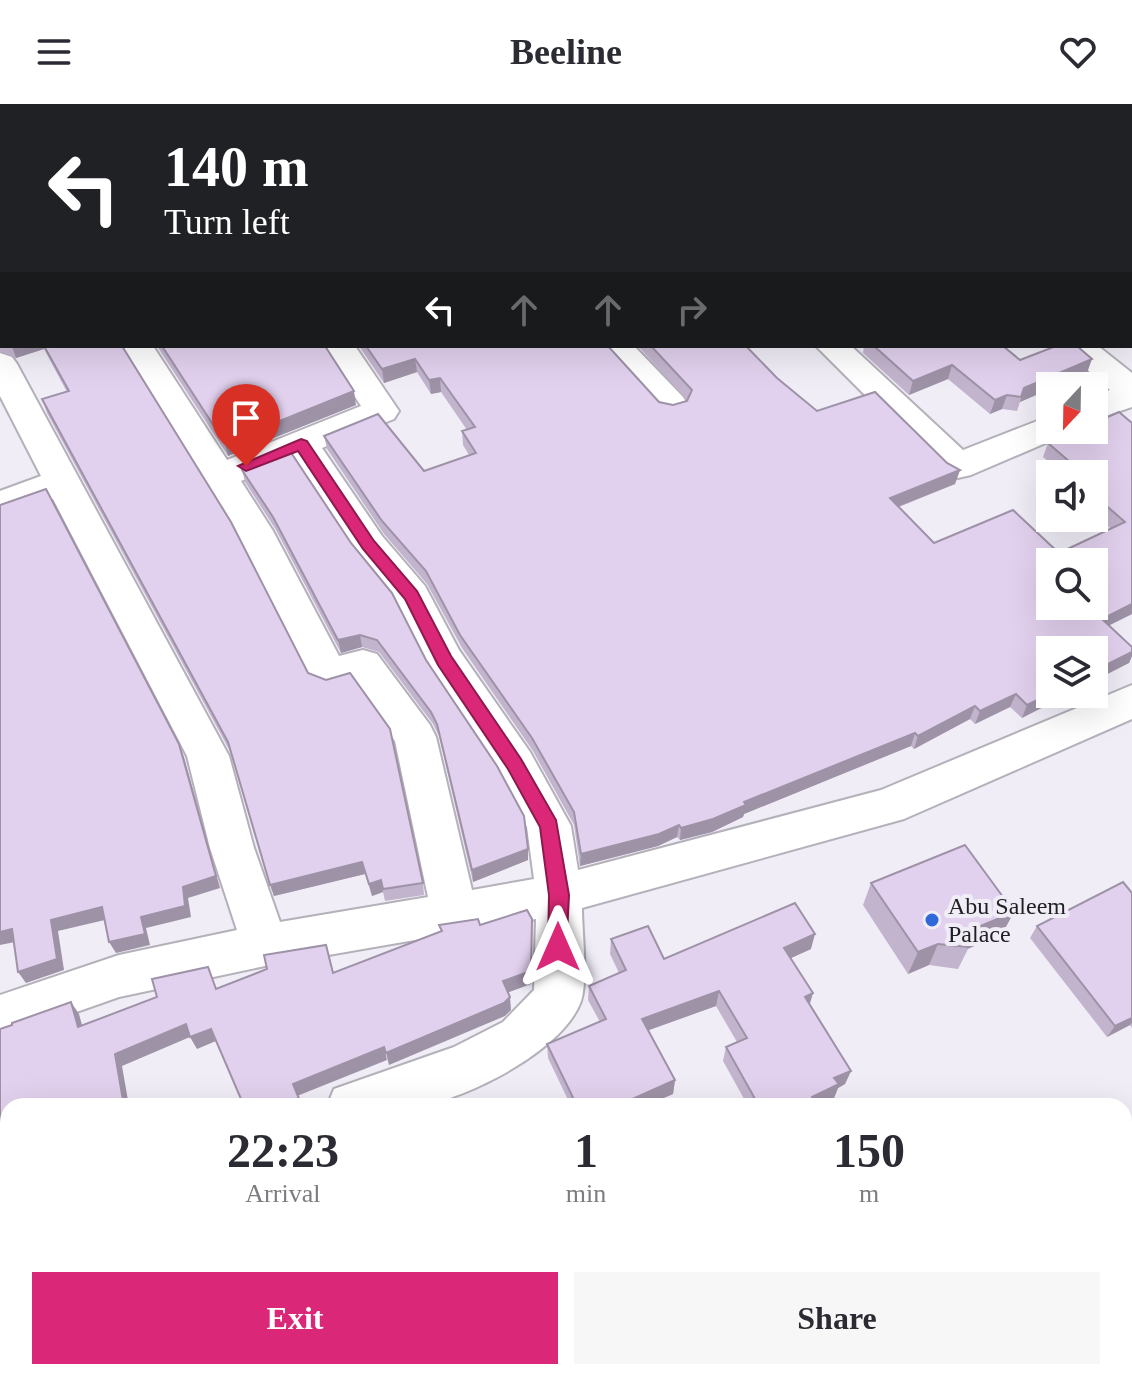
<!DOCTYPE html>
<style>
body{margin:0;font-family:"Times New Roman",serif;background:#f7f7f7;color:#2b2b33;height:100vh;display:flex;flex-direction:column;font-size:30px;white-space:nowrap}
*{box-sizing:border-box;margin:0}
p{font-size:26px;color:#7c7c81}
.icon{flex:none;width:44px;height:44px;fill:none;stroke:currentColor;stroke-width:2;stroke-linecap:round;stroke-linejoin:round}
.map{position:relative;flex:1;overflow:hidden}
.details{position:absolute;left:0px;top:994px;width:1132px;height:282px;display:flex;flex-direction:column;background:#fff;border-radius:24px 24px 0 0;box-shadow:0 8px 32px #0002}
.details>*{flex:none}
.hud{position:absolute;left:0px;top:0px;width:1132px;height:244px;box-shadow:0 8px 32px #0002;background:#202124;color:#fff;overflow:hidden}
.needle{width:52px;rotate:202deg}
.buttons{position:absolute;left:1036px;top:268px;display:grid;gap:16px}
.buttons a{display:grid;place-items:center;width:72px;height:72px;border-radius:0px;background:#fff;box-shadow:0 8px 32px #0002;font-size:40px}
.pin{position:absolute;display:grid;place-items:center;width:68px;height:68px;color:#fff;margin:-82px -34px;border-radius:50% 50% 50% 0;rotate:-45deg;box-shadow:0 0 8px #0007}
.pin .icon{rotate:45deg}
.me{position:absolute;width:88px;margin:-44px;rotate:0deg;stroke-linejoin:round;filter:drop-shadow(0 0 6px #0008)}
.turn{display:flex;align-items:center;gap:28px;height:168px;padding:0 32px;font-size:36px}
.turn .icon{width:104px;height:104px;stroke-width:2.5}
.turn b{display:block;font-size:56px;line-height:68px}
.lanes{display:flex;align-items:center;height:76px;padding:0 32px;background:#0003;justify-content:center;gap:40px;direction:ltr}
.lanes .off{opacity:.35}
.eta{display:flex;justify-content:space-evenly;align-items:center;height:136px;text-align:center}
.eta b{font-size:48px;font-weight:700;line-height:56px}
.cta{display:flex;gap:16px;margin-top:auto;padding:16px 32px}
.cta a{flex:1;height:92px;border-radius:0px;background:#db2777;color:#fff;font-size:32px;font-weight:700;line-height:92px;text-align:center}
.cta a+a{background:#f7f7f7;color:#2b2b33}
header{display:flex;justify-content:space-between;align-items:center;height:104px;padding:0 32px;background:#fff;font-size:36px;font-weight:700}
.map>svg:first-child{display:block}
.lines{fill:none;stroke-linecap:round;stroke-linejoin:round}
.street-casing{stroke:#b4b1ba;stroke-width:4}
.secondary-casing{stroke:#b4b1ba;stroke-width:48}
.street{fill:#fff;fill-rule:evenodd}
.secondary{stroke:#fff;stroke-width:44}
.wall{fill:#c2b4cd}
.shaded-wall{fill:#9e92a7}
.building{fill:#e2d1ee;stroke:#9e92a7;stroke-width:2;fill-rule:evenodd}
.route{fill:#db2777;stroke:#8e194d;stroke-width:2}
.poi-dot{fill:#3168d7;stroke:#f0edf7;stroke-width:3}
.labels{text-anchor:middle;stroke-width:8;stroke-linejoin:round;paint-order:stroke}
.poi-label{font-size:24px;fill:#201f23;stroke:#f0edf7;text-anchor:start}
</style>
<header><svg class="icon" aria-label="menu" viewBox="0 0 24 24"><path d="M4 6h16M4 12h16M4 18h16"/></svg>Beeline<svg class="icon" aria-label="heart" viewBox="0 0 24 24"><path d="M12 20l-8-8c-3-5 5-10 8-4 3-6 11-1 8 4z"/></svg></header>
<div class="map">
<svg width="1132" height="1275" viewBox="0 0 1132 1275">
<rect width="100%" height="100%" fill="#f0edf7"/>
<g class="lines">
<g class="street-casing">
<g id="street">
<path d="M121,242h32l74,114 134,-54 -39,-60h33l44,65 -5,8 -72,29 60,88 43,50 34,64 71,102 41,74 7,44 303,-80 251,-105v34l-228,100 -322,89c0,25 6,71 -1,93 -17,49 -113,97 -161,105 -30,5 -64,0 -93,0l7,-17 120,-42 49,-25 31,-32 2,-71 -271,47 -146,31 -119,42v-44l119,-40 118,-25 -27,-82 -23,-92 -134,-257 -53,19v-27l41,-15 -41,-80v-43l12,4 5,7 212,392 25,92 26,74 148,-25 -33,-156 -41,-58 -26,7 -14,-5 -77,-151zM294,356l62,94 40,50 34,67 70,105 27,51 7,52 -62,11 -36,-153 -6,-12 -53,-71 -14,-4 -24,6 -66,-125 -32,-50z"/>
<polygon points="599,242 634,242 683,293 688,301 683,309 671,312 659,309"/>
<polygon points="816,242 851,242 963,346 1050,312 1050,326 1066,326 1062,332 971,371 958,374 945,371"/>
<polygon points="1061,242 1098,242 1132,269 1132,303 1094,316 1094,292 1110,286"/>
<polygon points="8,1096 8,1150 0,1153 0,1099"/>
<polygon points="178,1268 234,1268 235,1275 179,1275"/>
</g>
</g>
<g class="secondary-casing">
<g id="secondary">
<polyline points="285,2 292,0"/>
<polyline points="0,95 2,94"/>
</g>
</g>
<use href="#street" class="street"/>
<use href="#secondary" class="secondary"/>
</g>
<g class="wall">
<polygon points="0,105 2,105 2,242 122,242 308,569 423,779 424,791 385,797 383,788 372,792 365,770 274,792 231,649 47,309 42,295 67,288 44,245 16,254 0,247"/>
<polygon points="157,242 325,242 356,301 228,352"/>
<polygon points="359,242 608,242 659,298 673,301 687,296 638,242 746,242 777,274 817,307 947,359 960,366 955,380 899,403 934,439 1059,449 1111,425 1094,410 1094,370 1059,370 1060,367 1043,353 1048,339 1119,308 1132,510 1109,521 1132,543 1132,552 1129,559 1050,590 1022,614 1010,603 975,620 970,615 914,645 911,642 744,710 743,713 712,728 680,736 677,733 658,742 580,762 574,721 533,647 462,544 427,480 384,430 327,345 324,332 424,367 469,351 463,341 462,327 467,326 441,288 431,290 417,268 384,279"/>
<polygon points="864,242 1003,242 1020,256 1087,269 1050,282 1050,285 1020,298 1017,307 1002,305 990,310 948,275 909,291 863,249"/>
<polygon points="242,366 426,556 528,745 528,756 473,778 439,632 433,620 379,548 362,543 341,549 276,426 245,378"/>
<polygon points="871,779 1014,808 1002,830 968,845 958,865 929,861 908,870 863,801"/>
<polygon points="1132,789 1132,924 1130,921 1107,933 1030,834 1037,822"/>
<polygon points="611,835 664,855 811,845 791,854 810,900 851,967 845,980 838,984 834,994 815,1002 748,1002 723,957 726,943 737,938 716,902 648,926 675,976 673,990 645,1002 571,1002 548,954 547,940 600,918 588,896 589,882 619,869 610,850"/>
<polygon points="1052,1268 1112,1268 1102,1275 1057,1275"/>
</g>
<g class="shaded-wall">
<polygon points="112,0 138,0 131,2 106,2"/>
<polygon points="12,242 42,242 44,245 16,254"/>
<polygon points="415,255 417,268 384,279 382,265"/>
<polygon points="1092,255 1087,269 1057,282 1050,282 1050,285 1020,298 1024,284"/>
<polygon points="952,261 948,275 909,291 913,277"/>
<polygon points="440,274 441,288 431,290 429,276"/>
<polygon points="354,287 356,301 228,352 225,339"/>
<polygon points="1007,291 1002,305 990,310 995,296"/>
<polygon points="960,366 955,380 887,407 890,394"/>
<polygon points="1132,500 1132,510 1096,528 1102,515"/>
<polygon points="360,531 362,543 341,549 338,536"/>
<polygon points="1132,548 1132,552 1129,559 1094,577 1094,567"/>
<polygon points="1016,590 1010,603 975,620 980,607"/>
<polygon points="1050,590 1069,590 1022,614 1027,601"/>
<polygon points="975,602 970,615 914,645 918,632"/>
<polygon points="915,629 911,642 744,710 743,713 712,728 680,736 681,724"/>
<polygon points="179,640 184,653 220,784 188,794 191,813 146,824 150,841 116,849 109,838 141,813 183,783"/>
<polygon points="679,721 677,733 658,742 580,762 581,750"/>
<polygon points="528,745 528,756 473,778 472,766"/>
<polygon points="362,758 365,770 274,792 270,781"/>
<polygon points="381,776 383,788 372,792 369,780"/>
<polygon points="102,803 109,815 58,827 64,866 26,879 18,868 51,816"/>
<polygon points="1014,808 1002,830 967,845 978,823"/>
<polygon points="532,815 531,880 504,890 503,877"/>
<polygon points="12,825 20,837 0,841 0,828"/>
<polygon points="815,830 811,845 780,859 784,844"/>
<polygon points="938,840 929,861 908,870 918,848"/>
<polygon points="719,887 716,902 641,929 642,915"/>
<polygon points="813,889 809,903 805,893"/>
<polygon points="510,893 511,906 505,912 389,961 386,949"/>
<polygon points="71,898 79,910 86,936 78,923"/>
<polygon points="1132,914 1132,919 1130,921 1107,933 1115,922"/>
<polygon points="186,920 211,925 216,937 197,945 190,933 122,962 129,1002 124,1002 115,950"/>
<polygon points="384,943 387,956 297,992 293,980"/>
<polygon points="851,967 845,980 838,984 834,994 815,1002 808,1002 812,993 834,974"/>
<polygon points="675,976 673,990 645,1002 617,1002"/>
<polygon points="0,1086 8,1087 8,1096 6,1094 0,1096"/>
</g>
<g class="building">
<polygon points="0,0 112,0 106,2 2,2 2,32 0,33"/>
<polygon points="310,0 1068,0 1071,2 309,2"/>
<rect x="0" y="105" width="2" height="131"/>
<polygon points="44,242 122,242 231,418 308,569 326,576 350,569 390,625 423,779 383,785 381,776 369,780 362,758 270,781 228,638 42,295 69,287"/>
<polygon points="162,242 325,242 354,287 225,339"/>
<path d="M366,242h242l51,56 14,3 14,-4 5,-11 -41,-44h95l31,32 40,33 58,-19 72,71 13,7 -70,28 44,45 79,-33 46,43 66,-31 -31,-27v-21h-23l-9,-8 8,-4 -22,-19 31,-13h15v-7l25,-11 13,11v181l-30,15 30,28v5l-38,19v-21h-44v44l-23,11 -11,-11 -36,17 -5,-5 -57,30 -3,-3 -171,69 2,3 -33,14 -32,9 -2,-3 -20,9 -78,20 -7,-42 -42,-74 -72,-103 -34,-64 -44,-50 -58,-85 54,-22 46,57 52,-18 -14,-22 13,-4 -35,-49 -11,2 -14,-21 -33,10zM1050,458h44v44h-44z"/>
<polygon points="874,242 1003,242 1020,256 1056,242 1077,242 1092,255 1024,284 1021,293 1007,291 995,296 952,261 913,277"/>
<polygon points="290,347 351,439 392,489 426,556 497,662 524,712 528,745 472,766 437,620 431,608 377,536 360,531 338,536 273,413 242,366"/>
<polygon points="46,385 179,640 216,772 183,783 185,802 141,813 145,830 109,838 102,803 51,816 57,855 18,868 12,825 0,828 0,401"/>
<polygon points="965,741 1014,808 978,823 968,843 938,840 918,848 871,779"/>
<polygon points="1123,778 1132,789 1132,914 1115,922 1037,822"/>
<polygon points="795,799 815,830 784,844 813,889 805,893 851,967 834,974 839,980 812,993 815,1000 810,1002 759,1002 726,943 747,934 719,887 642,915 675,976 617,1002 577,1002 547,940 606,915 589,882 626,866 611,835 648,822 664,855"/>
<polygon points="527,806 532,815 531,867 503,877 510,893 504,899 386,949 384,943 293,980 302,1002 244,1002 211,925 190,933 186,920 115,950 124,1002 8,1002 8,1087 1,1088 0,1087 0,925 12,921 12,919 71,898 78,923 157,893 152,875 208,863 216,885 267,865 264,851 326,841 333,869 442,827 439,821 478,815 480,821"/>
<polygon points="774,1268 777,1275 758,1275"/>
<polygon points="1065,1268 1111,1268 1098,1275 1069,1275"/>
</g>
<polygon class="route" points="301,335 307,337 374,437 417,487 451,552 521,655 556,716 569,791 566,849 558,852 548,843 549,791 540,723 508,665 438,561 405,495 363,445 298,347 246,367 238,362"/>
<circle class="poi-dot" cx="932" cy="816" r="8"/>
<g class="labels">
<g class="poi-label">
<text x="948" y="810">Abu Saleem<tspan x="948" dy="28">Palace</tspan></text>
</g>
</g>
</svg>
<div class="buttons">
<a><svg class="needle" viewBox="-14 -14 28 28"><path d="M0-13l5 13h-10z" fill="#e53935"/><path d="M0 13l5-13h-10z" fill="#7c7c81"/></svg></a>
<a><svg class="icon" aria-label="sound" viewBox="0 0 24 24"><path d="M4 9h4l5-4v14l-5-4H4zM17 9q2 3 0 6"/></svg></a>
<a><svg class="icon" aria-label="search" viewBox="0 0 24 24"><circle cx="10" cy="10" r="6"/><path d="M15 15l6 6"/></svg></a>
<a><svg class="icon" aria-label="layers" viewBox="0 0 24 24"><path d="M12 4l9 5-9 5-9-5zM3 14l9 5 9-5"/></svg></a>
</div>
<div class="pin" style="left:246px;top:362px;background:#d93025"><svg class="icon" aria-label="arrive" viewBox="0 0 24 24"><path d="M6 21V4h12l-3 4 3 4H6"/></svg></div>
<svg class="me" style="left:558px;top:843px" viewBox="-20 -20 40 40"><path d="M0-17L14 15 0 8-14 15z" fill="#db2777" stroke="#fff" stroke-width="4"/></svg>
<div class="hud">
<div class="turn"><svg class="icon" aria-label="left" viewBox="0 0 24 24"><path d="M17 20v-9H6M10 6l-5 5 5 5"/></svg><div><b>140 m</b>Turn left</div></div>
<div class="lanes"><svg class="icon" aria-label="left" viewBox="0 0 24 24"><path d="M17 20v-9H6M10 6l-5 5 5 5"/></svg><svg class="icon off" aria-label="ahead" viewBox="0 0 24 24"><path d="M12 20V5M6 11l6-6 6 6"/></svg><svg class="icon off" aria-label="ahead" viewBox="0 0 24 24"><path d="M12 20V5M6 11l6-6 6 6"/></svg><svg class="icon off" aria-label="right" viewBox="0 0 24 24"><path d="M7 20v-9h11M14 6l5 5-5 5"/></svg></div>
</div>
<section class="details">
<div class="eta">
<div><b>22:23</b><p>Arrival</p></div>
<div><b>1</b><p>min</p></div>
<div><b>150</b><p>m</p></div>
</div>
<div class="cta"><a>Exit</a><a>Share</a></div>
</section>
</div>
